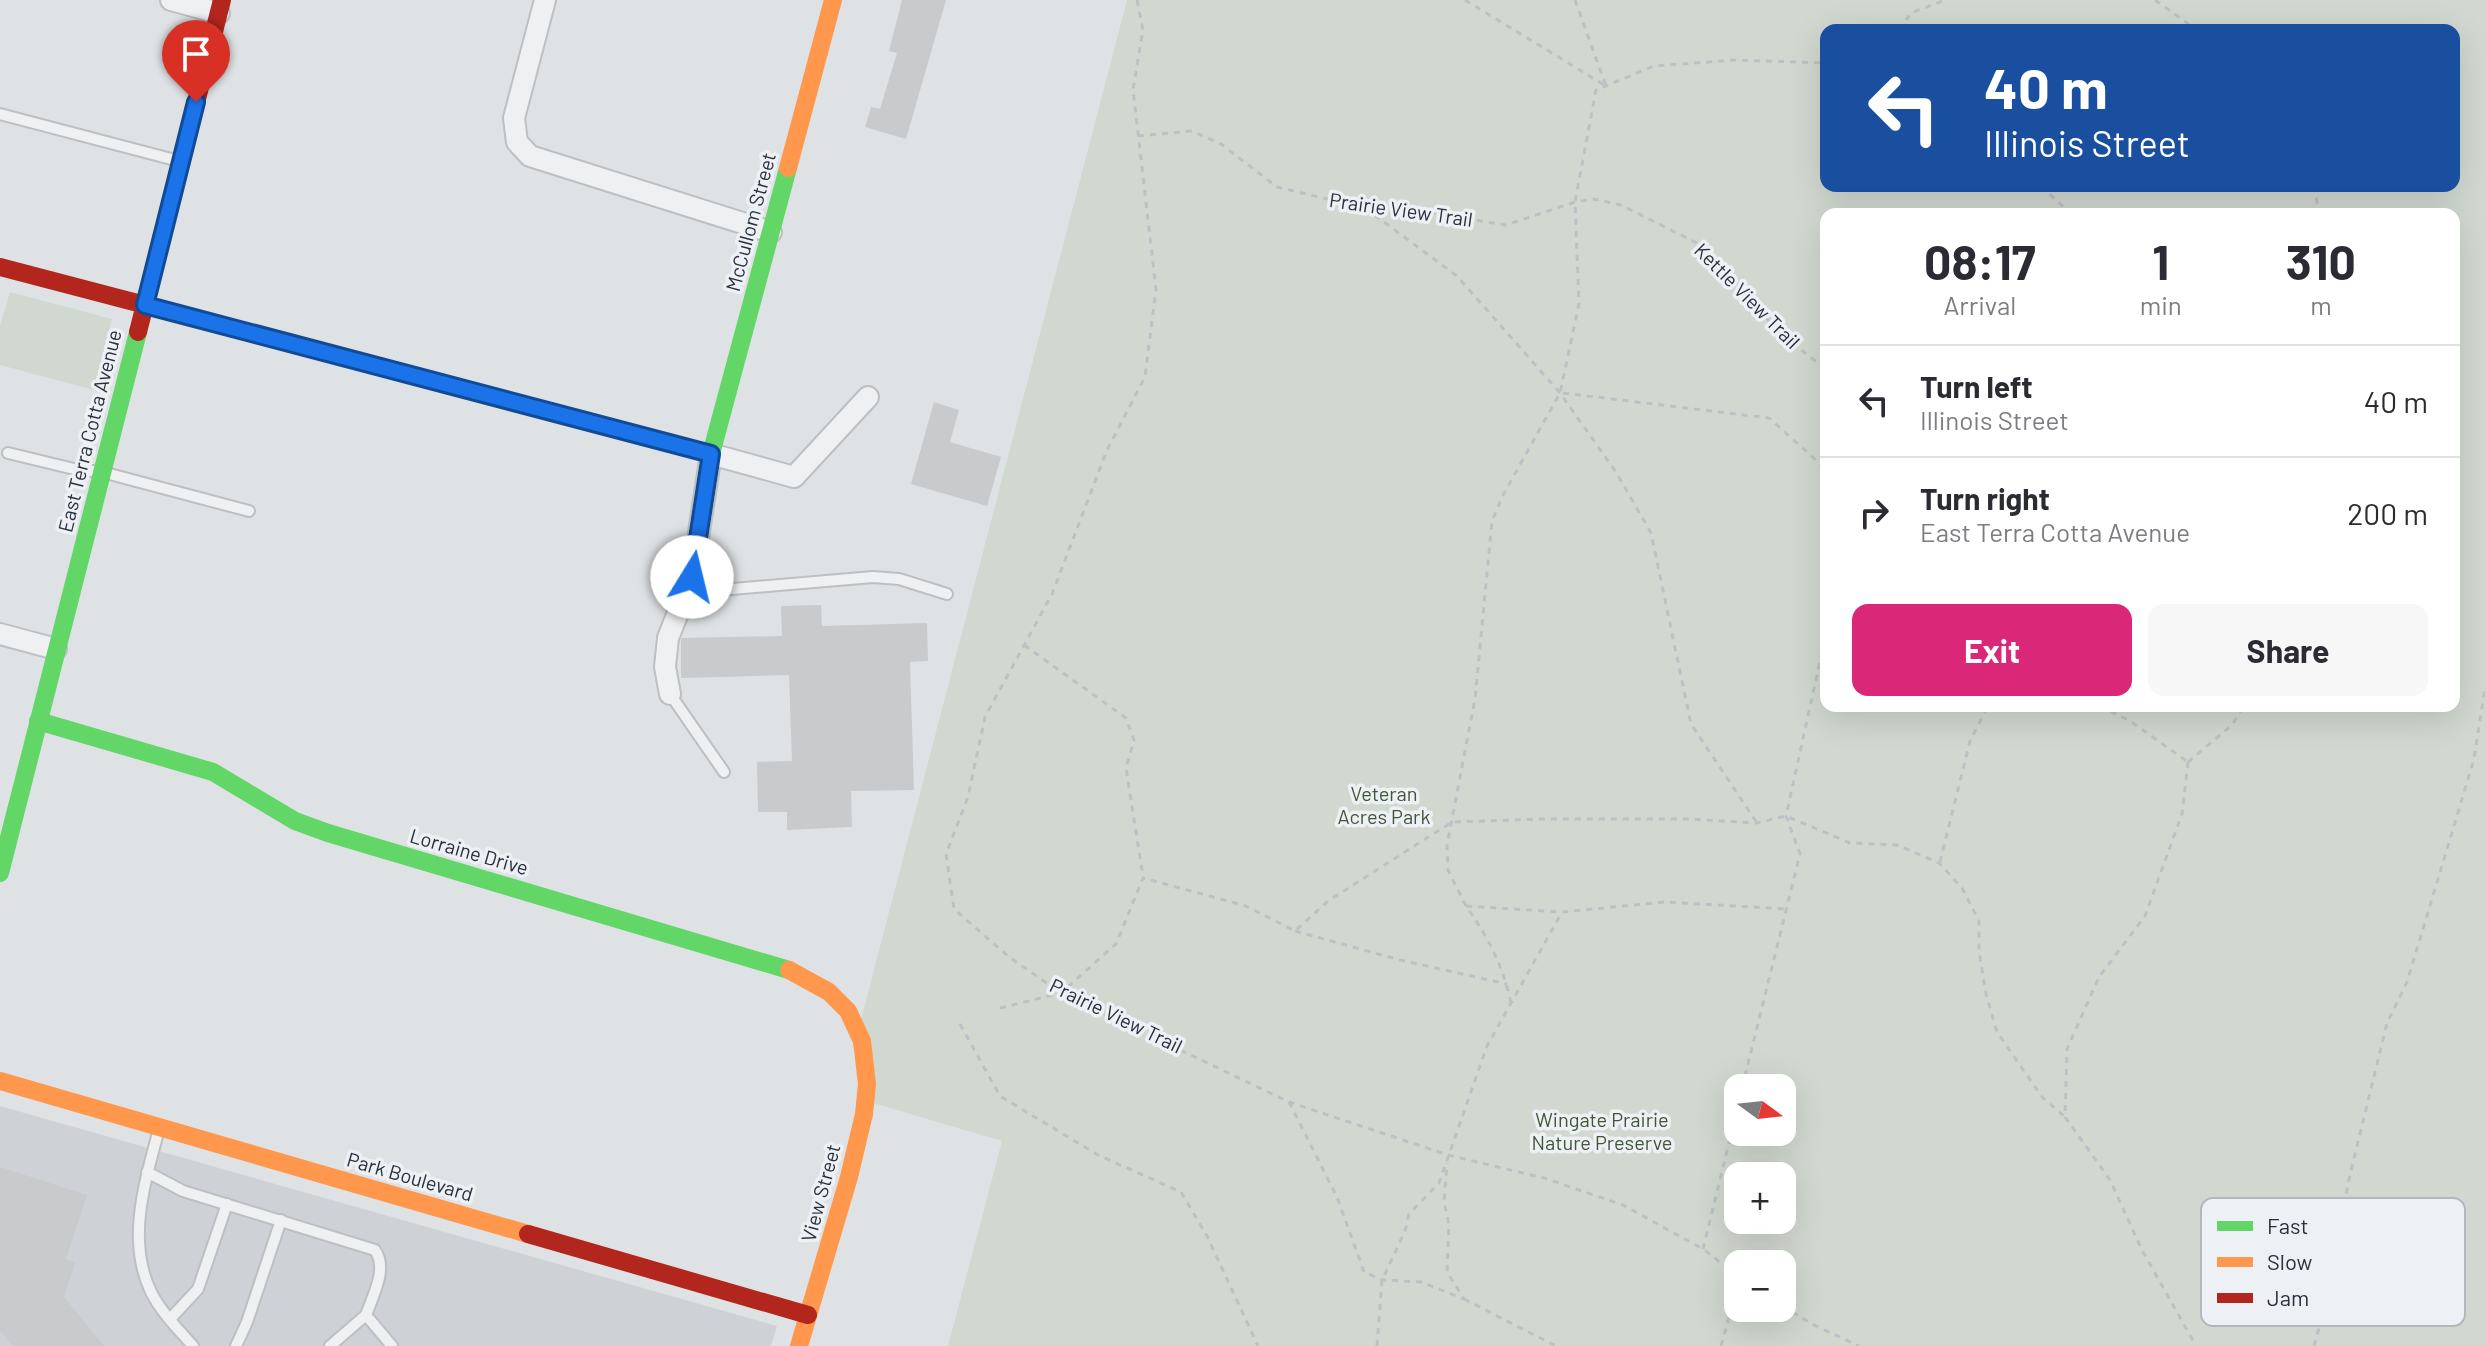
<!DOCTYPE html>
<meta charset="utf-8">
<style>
body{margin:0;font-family:Barlow,sans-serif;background:#f7f7f7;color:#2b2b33;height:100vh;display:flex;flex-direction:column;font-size:30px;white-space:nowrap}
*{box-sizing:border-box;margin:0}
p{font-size:26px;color:#7c7c81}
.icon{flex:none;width:44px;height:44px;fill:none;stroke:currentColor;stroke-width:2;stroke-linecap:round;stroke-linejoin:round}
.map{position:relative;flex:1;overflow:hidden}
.sheet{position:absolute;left:1820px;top:208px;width:640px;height:504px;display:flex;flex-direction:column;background:#fff;border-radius:16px;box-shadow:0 8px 32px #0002}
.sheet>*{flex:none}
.top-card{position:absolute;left:1820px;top:24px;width:640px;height:168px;border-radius:16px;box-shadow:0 8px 32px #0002;background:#1a4fa0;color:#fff;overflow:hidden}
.needle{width:52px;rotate:105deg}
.buttons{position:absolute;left:1724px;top:1074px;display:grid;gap:16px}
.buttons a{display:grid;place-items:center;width:72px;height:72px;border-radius:16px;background:#fff;box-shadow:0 8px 32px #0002;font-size:40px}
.pin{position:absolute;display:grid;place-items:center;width:68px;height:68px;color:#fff;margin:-82px -34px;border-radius:50% 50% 50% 0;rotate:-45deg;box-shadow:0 0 8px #0007}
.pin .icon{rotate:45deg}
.me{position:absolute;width:88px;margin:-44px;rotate:9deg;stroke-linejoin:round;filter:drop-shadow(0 0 6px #0008)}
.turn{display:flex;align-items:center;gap:28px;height:168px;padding:0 32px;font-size:36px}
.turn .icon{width:104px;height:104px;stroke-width:2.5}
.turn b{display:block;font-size:56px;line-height:68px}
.eta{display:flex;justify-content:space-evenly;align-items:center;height:136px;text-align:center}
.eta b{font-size:48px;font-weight:700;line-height:56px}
.primary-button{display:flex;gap:16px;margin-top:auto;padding:16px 32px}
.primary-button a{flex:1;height:92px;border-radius:16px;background:#db2777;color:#fff;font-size:32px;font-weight:700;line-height:92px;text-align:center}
.primary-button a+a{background:#f7f7f7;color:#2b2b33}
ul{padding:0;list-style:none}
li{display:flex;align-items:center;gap:24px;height:112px;padding:0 32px;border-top:2px solid #e1e1e2}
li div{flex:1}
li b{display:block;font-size:30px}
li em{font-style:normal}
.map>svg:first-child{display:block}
.built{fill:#ced2d7}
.green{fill:#d1d8d0;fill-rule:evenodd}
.building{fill:#c8cacc}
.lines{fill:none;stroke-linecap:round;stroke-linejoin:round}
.lane-casing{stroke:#bdc0c2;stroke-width:14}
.street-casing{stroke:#bdc0c2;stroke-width:24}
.path{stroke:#bec1c4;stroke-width:3;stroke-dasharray:6 6;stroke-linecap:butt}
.lane{stroke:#eff0f1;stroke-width:10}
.street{stroke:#eff0f1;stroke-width:20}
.fast{stroke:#63d668;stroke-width:18}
.slow{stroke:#ff974d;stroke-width:18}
.jam{stroke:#b3261e;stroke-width:18}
.route-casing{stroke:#114b97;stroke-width:20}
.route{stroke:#1a73e8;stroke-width:14}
.labels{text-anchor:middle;stroke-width:7;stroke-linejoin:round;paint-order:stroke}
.street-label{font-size:20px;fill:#28313c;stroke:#edf0f4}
.park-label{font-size:20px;fill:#3f5736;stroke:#edf0f4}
.key{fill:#edf0f4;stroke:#b2b7bd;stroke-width:2}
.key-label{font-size:22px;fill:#28313c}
</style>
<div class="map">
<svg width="2485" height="1346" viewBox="0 0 2485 1346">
<rect width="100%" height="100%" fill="#dfe2e4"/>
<polygon class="built" points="0,1106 777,1326 771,1346 0,1346"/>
<g class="green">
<path d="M1127,0h1358v1346h-1537l54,-205 -136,-40 -8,-70zM1826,30h628v156h-628zM1826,214h628v492h-628zM1738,1088h44v44h-44zM1738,1176h44v44h-44zM1738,1264h44v44h-44z"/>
<polygon points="10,292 112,319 94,390 0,365 0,326"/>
</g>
<g class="building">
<polygon points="902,0 946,0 906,139 865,127 871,107 880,109 897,53 889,51"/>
<polygon points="934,402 959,410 950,442 1001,457 987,506 911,484"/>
<polygon points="821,605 822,626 927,623 928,661 910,662 914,790 851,791 852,827 787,830 787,812 758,812 757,762 792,761 789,675 681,678 681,641 682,638 782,636 781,606"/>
<polygon points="0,1167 87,1195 66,1259 75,1263 64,1297 104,1346 13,1346 0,1331"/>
</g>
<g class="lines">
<g class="lane-casing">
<g id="lane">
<polyline points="0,114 179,161"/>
<polyline points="8,453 74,469 102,472 249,511"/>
<polyline points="686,593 873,577 899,579 947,594"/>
<polyline points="670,694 724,772"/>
<path d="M159,1129c-14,53 -33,111 -8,163 10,20 27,37 42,54"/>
<path d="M147,1172l36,19 192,59c13,19 -2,45 -9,65"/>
<polyline points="170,1319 198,1289 227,1204"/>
<polyline points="236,1346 247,1322 281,1220"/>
<polyline points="330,1346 366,1315 392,1346"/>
</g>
</g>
<g class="street-casing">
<g id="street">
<polyline points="171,0 219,13"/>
<polyline points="545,0 514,118 517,142 530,156 771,232"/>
<polyline points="0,634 56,649"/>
<polyline points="670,694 665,667 668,638 692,577 711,454 794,477 868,397"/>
</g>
</g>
<g class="path">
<polyline points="1137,0 1143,30 1133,89 1156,289 1145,377 1107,450 1052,594 985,717 968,797 946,854 954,909 1009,957 1061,993 1289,1102 1448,1155 1544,1178 1623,1205 1703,1249 1738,1276"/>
<polyline points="1465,0 1606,86"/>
<polyline points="1575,0 1606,86"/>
<polyline points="2155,0 2197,30"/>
<polyline points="1899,30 1911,13 1945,0"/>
<polyline points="1138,136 1192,131 1221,144 1277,187 1365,208 1401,208 1506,225 1575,202 1594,199 1621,205 1695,242 1736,282 1779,333 1826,369"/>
<polyline points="2041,186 2071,214"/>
<polyline points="2314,186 2319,214"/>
<polyline points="1365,208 1457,276 1560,393 1616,472 1651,533 1691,724 1757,823"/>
<polyline points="1563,393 1769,418 1826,469"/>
<polyline points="1024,645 1126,718 1134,740 1126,768 1143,877"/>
<polyline points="2100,706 2130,721 2188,762"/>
<polyline points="2188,762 2182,814 2145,916 2099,977 2067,1049 2065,1117 2110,1180 2142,1250 2196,1346"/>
<polyline points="2188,762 2232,725 2244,706"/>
<polyline points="1940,862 1970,741 1988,706"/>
<polyline points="1466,906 1448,870 1447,845 1475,699 1492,521 1503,495 1560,393 1579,304 1575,202 1596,90 1654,66 1735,60 1826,63"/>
<polyline points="1295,931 1400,960 1507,984"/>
<path d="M1511,1003c-8,-37 -23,-66 -45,-97l96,6"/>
<polyline points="1000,1008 1061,993 1116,944 1143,878 1246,906 1295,931 1328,901 1452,822 1545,819 1689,819 1757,823 1786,816 1850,843 1897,845 1939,863 1962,888 1979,921 1979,951 1986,994 1997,1032 2042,1097 2065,1117"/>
<polyline points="960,1024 1000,1096 1098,1155 1181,1192 1207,1236 1258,1346"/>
<polyline points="1742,1088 1800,854 1786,816 1826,634"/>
<polyline points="1289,1102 1337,1197 1364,1272 1382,1280 1421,1282 1464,1299 1447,1272 1449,1225 1444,1201 1447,1163"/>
<polyline points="1703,1249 1738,1106"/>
<polyline points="1464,1299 1556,1346"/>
<polyline points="1782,1306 1812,1324 1859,1346"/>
<polyline points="1377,1346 1382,1280 1405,1231 1409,1214 1439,1183 1487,1046 1562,912 1665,902 1787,909"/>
<polyline points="1721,1346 1738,1286"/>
<polyline points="2314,1346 2327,1299 2349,1179 2387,1023 2407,982 2474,759 2485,688"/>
</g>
<use href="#lane" class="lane"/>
<use href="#street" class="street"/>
<g class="fast">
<polyline points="382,367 711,454 788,168"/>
<polyline points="38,721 213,772 295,821 328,833 789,970"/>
<polyline points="0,873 138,332"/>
</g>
<g class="slow">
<polyline points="788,168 833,0"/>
<polyline points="789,970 829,992 848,1011 862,1041 867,1084 864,1114 849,1177 799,1346"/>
<polyline points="0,1081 528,1234"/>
</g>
<g class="jam">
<polyline points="0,267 382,367"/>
<polyline points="138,332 222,0"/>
<polyline points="528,1234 808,1315"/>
</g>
</g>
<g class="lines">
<g class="route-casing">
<polyline id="route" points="196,102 145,305 711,454 692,577"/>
</g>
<use href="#route" class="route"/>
</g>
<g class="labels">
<g class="street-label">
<text transform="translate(1401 210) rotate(8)" y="7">Prairie View Trail</text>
<text transform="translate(751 222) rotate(-75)" y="7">McCullom Street</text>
<text transform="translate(1747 296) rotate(45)" y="7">Kettle View Trail</text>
<text transform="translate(90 431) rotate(-76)" y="7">East Terra Cotta Avenue</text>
<text transform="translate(469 852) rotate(16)" y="7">Lorraine Drive</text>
<text transform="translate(1116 1016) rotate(26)" y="7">Prairie View Trail</text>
<text transform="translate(410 1177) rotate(16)" y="7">Park Boulevard</text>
<text transform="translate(821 1193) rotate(-75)" y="7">View Street</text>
</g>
<g class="park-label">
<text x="1384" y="801">Veteran<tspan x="1384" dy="23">Acres Park</tspan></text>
<text x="1602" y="1127">Wingate Prairie<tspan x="1602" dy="23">Nature Preserve</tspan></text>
</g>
</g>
<rect x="2201" y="1198" width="264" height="128" rx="12" class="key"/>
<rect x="2217" y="1221" width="36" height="10" fill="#63d668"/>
<rect x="2217" y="1257" width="36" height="10" fill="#ff974d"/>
<rect x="2217" y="1293" width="36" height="10" fill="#b3261e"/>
<g class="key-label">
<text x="2267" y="1234">Fast</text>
<text x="2267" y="1270">Slow</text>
<text x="2267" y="1306">Jam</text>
</g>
</svg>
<div class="buttons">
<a><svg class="needle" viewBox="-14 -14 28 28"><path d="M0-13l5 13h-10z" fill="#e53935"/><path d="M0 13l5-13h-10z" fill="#7c7c81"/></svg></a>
<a>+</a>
<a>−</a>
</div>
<div class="pin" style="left:196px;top:102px;background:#d93025"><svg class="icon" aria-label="arrive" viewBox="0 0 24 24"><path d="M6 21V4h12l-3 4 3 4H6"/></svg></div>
<svg class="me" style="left:692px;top:577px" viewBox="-20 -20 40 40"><circle r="19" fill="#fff"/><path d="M0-13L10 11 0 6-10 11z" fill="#1a73e8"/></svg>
<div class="top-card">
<div class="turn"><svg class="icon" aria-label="left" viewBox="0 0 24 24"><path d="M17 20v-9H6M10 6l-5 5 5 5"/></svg><div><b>40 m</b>Illinois Street</div></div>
</div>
<section class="sheet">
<div class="eta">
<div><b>08:17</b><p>Arrival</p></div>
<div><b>1</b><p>min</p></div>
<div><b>310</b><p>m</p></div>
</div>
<ul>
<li><svg class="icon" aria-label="left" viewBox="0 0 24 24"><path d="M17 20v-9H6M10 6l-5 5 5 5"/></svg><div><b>Turn left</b><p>Illinois Street</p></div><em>40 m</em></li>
<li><svg class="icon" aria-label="right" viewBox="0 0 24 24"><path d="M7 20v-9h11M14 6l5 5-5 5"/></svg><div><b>Turn right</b><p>East Terra Cotta Avenue</p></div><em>200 m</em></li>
</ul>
<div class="primary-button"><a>Exit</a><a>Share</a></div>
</section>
</div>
